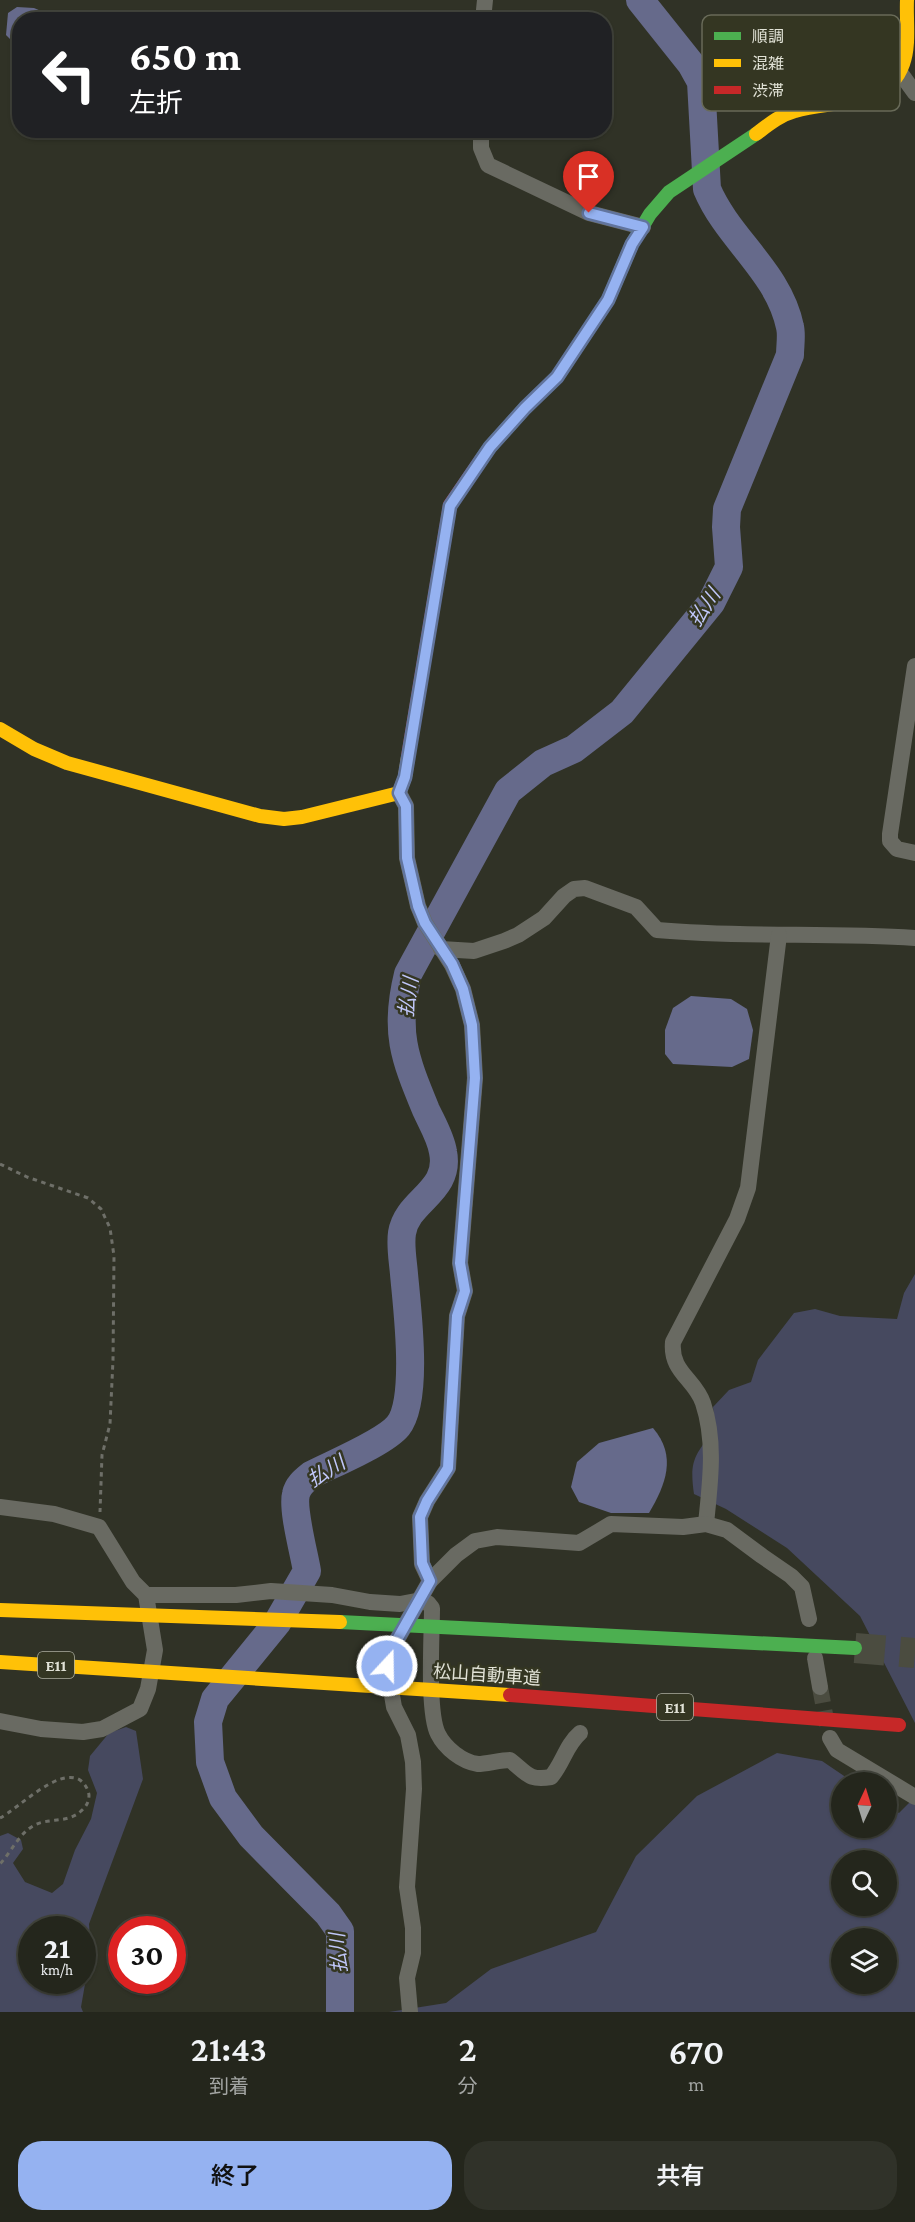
<!DOCTYPE html>
<html lang="ja">
<meta charset="utf-8">
<style>
body{margin:0;font-family:"Crimson Pro","Noto Sans JP",serif;background:#303229;color:#f1f3f6;height:100vh;display:flex;flex-direction:column;font-size:22px;white-space:nowrap}
*{box-sizing:border-box;margin:0}
p{font-size:20px;color:#a3a5a3}
.icon{flex:none;width:33px;height:33px;fill:none;stroke:currentColor;stroke-width:2;stroke-linecap:round;stroke-linejoin:round}
.map{position:relative;height:2012px;overflow:hidden}
.drawer{display:flex;flex-direction:column;background:#24261c;flex:1}
.drawer>*{flex:none}
.hud{position:absolute;left:12px;top:12px;width:600px;height:126px;border-radius:24px;box-shadow:0 2px 4px #0004,0 0 0 2px #41433b;background:#202124;color:#fff;overflow:hidden}
.needle{width:39px;rotate:4deg}
.fabs{position:absolute;left:831px;top:1772px;display:grid;gap:12px}
.fabs a{display:grid;place-items:center;width:66px;height:66px;border-radius:50%;background:#24261c;box-shadow:0 2px 4px #0004,0 0 0 2px #41433b;font-size:30px}
.speed{position:absolute;left:18px;top:1916px;display:flex;gap:12px;font-size:30px;font-weight:700;text-align:center}
.speed>*{display:grid;place-content:center;width:78px;height:78px;border-radius:50%;background:#24261c;box-shadow:0 2px 4px #0004,0 0 0 2px #41433b;line-height:1}
.speed small{font-size:15px;font-weight:400}
.speed .limit{border:9px solid #d22;background:#fff;color:#111}
.pin{position:absolute;display:grid;place-items:center;width:51px;height:51px;color:#fff;margin:-62px -26px;border-radius:50% 50% 50% 0;rotate:-45deg;box-shadow:0 0 6px #0007}
.pin .icon{rotate:45deg}
.me{position:absolute;width:66px;margin:-33px;rotate:21deg;stroke-linejoin:round;filter:drop-shadow(0 0 4px #0008)}
.turn{display:flex;align-items:center;gap:21px;height:126px;padding:0 18px;font-size:27px}
.turn .icon{width:78px;height:78px;stroke-width:2.5}
.turn b{display:block;font-size:42px;line-height:51px}
.eta{display:flex;justify-content:space-evenly;align-items:center;height:102px;text-align:center}
.eta b{font-size:36px;font-weight:600;line-height:42px}
.action{display:flex;gap:12px;margin-top:auto;padding:12px 18px}
.action a{flex:1;height:69px;border-radius:24px;background:#95b2f1;color:#111;font-size:24px;font-weight:600;line-height:69px;text-align:center}
.action a+a{background:#303229;color:#f1f3f6}
.map>svg:first-child{display:block}
.green{fill:#46495f;fill-rule:evenodd}
.water{fill:#666a8b}
.lines{fill:none;stroke-linecap:round;stroke-linejoin:round}
.river{stroke:#666a8b;stroke-width:28}
.street-tunnel{stroke:#4b4c40;stroke-width:16;stroke-dasharray:16 8;stroke-linecap:butt}
.highway-tunnel{stroke:#4b4c40;stroke-width:30;stroke-dasharray:30 15;stroke-linecap:butt}
.path{stroke:#6e6f68;stroke-width:3;stroke-dasharray:4.5 4.5;stroke-linecap:butt}
.street{stroke:#696a62;stroke-width:16}
.fast{stroke:#4caf50;stroke-width:14}
.slow{stroke:#ffc107;stroke-width:14}
.jam{stroke:#c62828;stroke-width:14}
.route-casing{stroke:#61749d;stroke-width:15}
.route{stroke:#95b2f1;stroke-width:10}
.labels{text-anchor:middle;stroke-width:5;stroke-linejoin:round;paint-order:stroke}
.shield{fill:#343622;stroke:#adaea0;stroke-width:1.5}
.shield-label{font-size:16px;font-weight:bold;fill:#e1e2d6}
.street-label{font-size:18px;fill:#e1e2d6;stroke:#343622}
.water-label{font-size:20px;font-style:italic;fill:#c0c7f9;stroke:#343622}
.key{fill:#343622;stroke:#686a58;stroke-width:1.5}
.key-label{font-size:16px;fill:#e1e2d6}
</style>
<div class="map">
<svg width="915" height="2012" viewBox="0 0 915 2012">
<rect width="100%" height="100%" fill="#303226"/>
<g class="green">
<path d="M915,1274v449l-55,-107 -73,-68 -61,-39 -32,-15c-5,-34 1,-39 21,-65l-2,-22 16,-17 22,-8 7,-22 36,-47 21,-4 25,7 57,3 7,-26z"/>
<path d="M126,1727l10,4 7,48 -54,145 2,26 -10,57 2,5h-83v-176l8,-3 13,7 2,9 -10,14 12,19 27,11 11,-9 12,-34 16,-31 6,-26 -9,-23 2,-14 19,-23zM32,1929h50v51h-50z"/>
<path d="M777,1753l45,8 31,21h-11v45h44l1,-22 12,8 16,-16v215h-526l57,-9 45,-34 105,-37 40,-76 61,-60zM842,1860h44v45h-44zM842,1938h44v45h-44z"/>
</g>
<g class="water">
<polygon points="17,7 34,8 60,19 20,20 19,43 14,43 6,35 8,13"/>
<polygon points="691,996 731,999 747,1009 753,1030 749,1059 732,1067 673,1064 665,1054 665,1030 673,1008"/>
<path d="M653,1428c24,28 13,56 -4,85h-38l-32,-11 -8,-15 6,-25 22,-19z"/>
</g>
<g class="lines">
<path class="river" d="M340,2012v-81l-12,-17 -77,-78 -28,-38 -13,-36 -2,-40 7,-23 62,-76 30,-52c-3,-18 -15,-62 -11,-77 2,-9 9,-14 15,-19 21,-11 73,-32 87,-49 21,-26 9,-118 6,-152 -1,-13 -4,-28 -2,-41 5,-33 49,-41 41,-81 -2,-14 -11,-29 -17,-42 -22,-53 -32,-79 -18,-136l100,-183 35,-28 31,-14 48,-37 89,-109 18,-36 -3,-40 1,-18 63,-154c0,-9 2,-20 0,-28 -11,-55 -62,-88 -83,-138l-6,-107 -10,-18 -51,-64"/>
<polyline class="street-tunnel" points="820,1687 827,1725"/>
<polyline class="highway-tunnel" points="855,1648 915,1653"/>
<g class="path">
<polyline points="0,1164 27,1177 88,1198 101,1209 110,1228 114,1256 113,1360 110,1424 102,1455 100,1512"/>
<path d="M0,1818c19,-10 58,-51 80,-38 5,4 8,9 9,15 0,7 -3,12 -8,16 -14,13 -33,6 -48,15 -14,8 -22,26 -33,38"/>
</g>
<g class="street">
<polyline points="483,20 485,0"/>
<polyline points="899,71 915,93"/>
<polyline points="481,130 481,148 488,165 589,213 643,227"/>
<polyline points="915,666 890,834 890,841 897,849 915,853"/>
<polyline points="399,793 406,806 407,858 418,906 425,923 452,965 463,989 472,1025 475,1078 460,1263 465,1291 457,1316 448,1468 427,1501 420,1517 422,1564 430,1581 394,1645 387,1666 394,1707 408,1735 413,1762 414,1789 407,1887 413,1928 413,1953 407,1978 410,2012"/>
<path d="M441,949l33,2 30,-10 14,-6 26,-17 20,-22 10,-7 11,-1 51,19 21,23c86,8 172,2 258,8"/>
<polyline points="0,1507 54,1514 99,1527 133,1582 146,1595 155,1650 148,1689 140,1709 102,1729 83,1732 41,1729 0,1721"/>
<path d="M706,1524c4,-41 10,-82 -3,-121 -8,-24 -33,-31 -30,-61l64,-123 11,-31 31,-253"/>
<polyline points="430,1581 456,1555 475,1541 497,1537 579,1543 611,1524 683,1527 706,1524 727,1530 762,1556 791,1576 802,1587 809,1619"/>
<path d="M146,1595h90l35,-4 61,4 38,7 30,2 21,-4 7,3 4,5c0,28 -5,104 6,126 7,14 24,28 40,30 8,0 23,-4 32,-4 17,13 18,21 41,17 12,-14 15,-32 29,-44"/>
<polyline points="815,1658 820,1687"/>
<polyline points="830,1738 837,1750 915,1797"/>
</g>
<g class="fast">
<polyline points="481,460 490,447 525,408 557,377 608,300 632,244 650,214 669,192 756,134"/>
<polyline points="340,1622 855,1648"/>
</g>
<g class="slow">
<path d="M756,134c12,-9 24,-19 39,-23 36,-11 93,-3 108,-47 7,-19 3,-44 4,-64"/>
<polyline points="0,729 34,749 67,763 260,816 284,819 302,817 399,793 405,777 408,757"/>
<polyline points="0,1610 340,1622"/>
<polyline points="0,1662 510,1695"/>
</g>
<g class="jam">
<polyline points="408,757 450,505 481,460"/>
<polyline points="510,1695 899,1725"/>
</g>
</g>
<g class="lines">
<g class="route-casing">
<polyline id="route" points="387,1666 394,1645 430,1581 422,1563 420,1517 427,1501 448,1468 457,1316 465,1291 460,1263 475,1078 472,1025 463,989 452,964 425,923 418,906 407,858 406,806 399,793 405,777 450,506 490,447 525,408 557,377 608,300 632,244 643,227 589,213"/>
</g>
<use href="#route" class="route"/>
</g>
<g class="labels">
<g class="shield">
<rect x="38" y="1652" width="36" height="26" rx="4.5"/>
<rect x="657" y="1694" width="36" height="26" rx="4.5"/>
</g>
<g class="shield-label">
<text x="56" y="1671">E11</text>
<text x="675" y="1713">E11</text>
</g>
<g class="street-label">
<text transform="translate(487 1675) rotate(4)" y="6">松山自動車道</text>
</g>
<g class="water-label">
<text transform="translate(704 607) rotate(-56)" y="7">払川</text>
<text transform="translate(408 997) rotate(-82)" y="7">払川</text>
<text transform="translate(326 1471) rotate(-32)" y="7">払川</text>
<text transform="translate(338 1953) rotate(-94)" y="7">払川</text>
</g>
</g>
<rect x="702" y="15" width="198" height="96" rx="9" class="key"/>
<rect x="714" y="32" width="27" height="8" fill="#4caf50"/>
<rect x="714" y="59" width="27" height="8" fill="#ffc107"/>
<rect x="714" y="86" width="27" height="8" fill="#c62828"/>
<g class="key-label">
<text x="752" y="42">順調</text>
<text x="752" y="69">混雑</text>
<text x="752" y="96">渋滞</text>
</g>
</svg>
<div class="fabs">
<a><svg class="needle" viewBox="-14 -14 28 28"><path d="M0-13l5 13h-10z" fill="#e53935"/><path d="M0 13l5-13h-10z" fill="#a3a5a3"/></svg></a>
<a><svg class="icon" aria-label="search" viewBox="0 0 24 24"><circle cx="10" cy="10" r="6"/><path d="M15 15l6 6"/></svg></a>
<a><svg class="icon" aria-label="layers" viewBox="0 0 24 24"><path d="M12 4l9 5-9 5-9-5zM3 14l9 5 9-5"/></svg></a>
</div>
<div class="speed"><div>21<small>km/h</small></div><div class="limit">30</div></div>
<div class="pin" style="left:589px;top:213px;background:#d93025"><svg class="icon" aria-label="arrive" viewBox="0 0 24 24"><path d="M6 21V4h12l-3 4 3 4H6"/></svg></div>
<svg class="me" style="left:387px;top:1666px" viewBox="-20 -20 40 40"><circle r="17" fill="#95b2f1" stroke="#fff" stroke-width="3"/><path d="M0-11L8 9 0 5-8 9z" fill="#fff"/></svg>
<div class="hud">
<div class="turn"><svg class="icon" aria-label="left" viewBox="0 0 24 24"><path d="M17 20v-9H6M10 6l-5 5 5 5"/></svg><div><b>650 m</b>左折</div></div>
</div>
</div>
<section class="drawer">
<div class="eta">
<div><b>21:43</b><p>到着</p></div>
<div><b>2</b><p>分</p></div>
<div><b>670</b><p>m</p></div>
</div>
<div class="action"><a>終了</a><a>共有</a></div>
</section>
